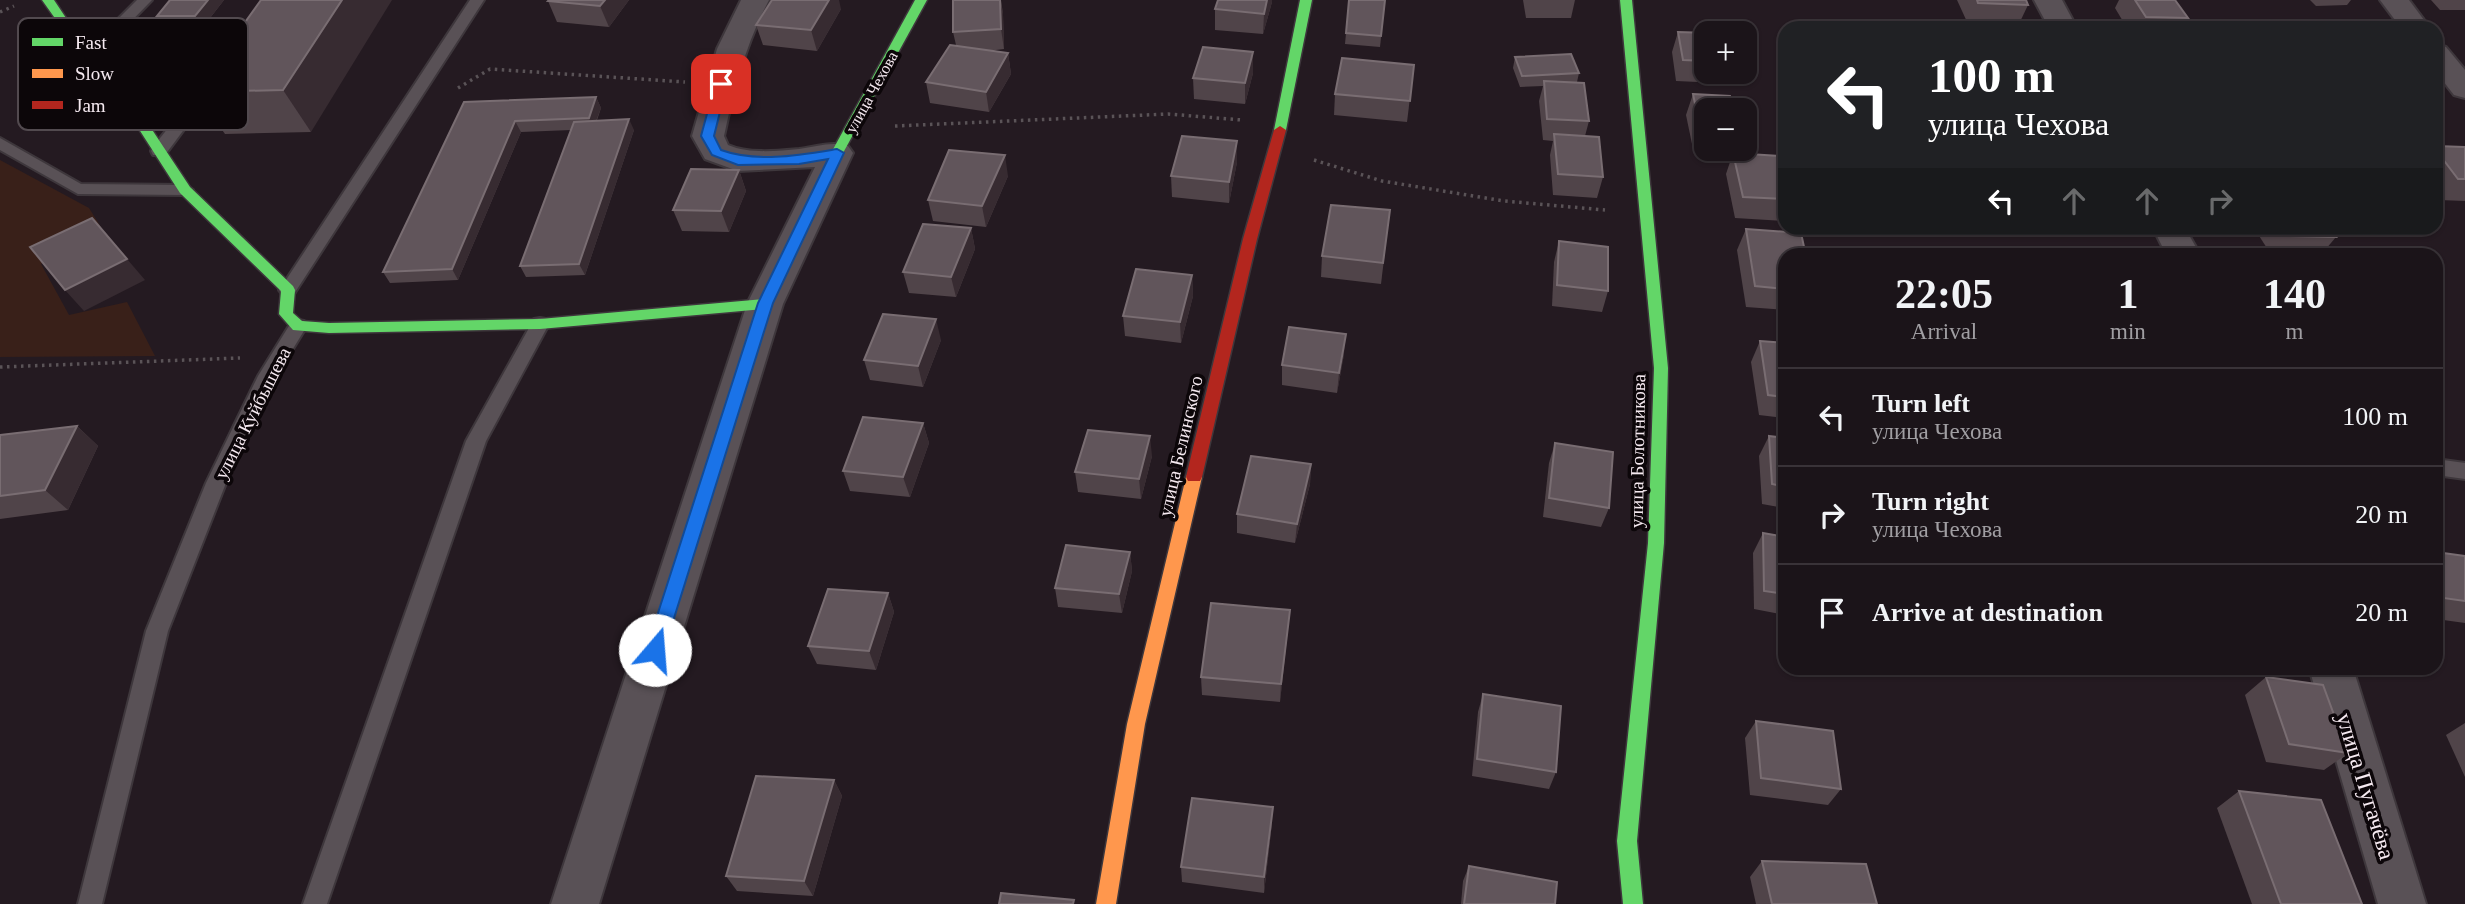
<!DOCTYPE html>
<meta charset="utf-8">
<style>
body{margin:0;font-family:"Times New Roman",serif;background:#282126;color:#f1f3f6;height:100vh;display:flex;flex-direction:column;font-size:26px;white-space:nowrap}
*{box-sizing:border-box;margin:0}
p{font-size:23px;color:#a09ea2}
.icon{flex:none;width:38px;height:38px;fill:none;stroke:currentColor;stroke-width:2;stroke-linecap:round;stroke-linejoin:round}
.map{position:relative;flex:1;overflow:hidden}
.panel{position:absolute;left:1778px;top:248px;width:665px;height:427px;display:flex;flex-direction:column;background:#1b1419;border-radius:21px;box-shadow:0 2px 5px #0004,0 0 0 2px #393338}
.panel>*{flex:none}
.guide{position:absolute;left:1778px;top:21px;width:665px;height:214px;border-radius:21px;box-shadow:0 2px 5px #0004,0 0 0 2px #393338;background:#202124;color:#fff;overflow:hidden}
.tools{position:absolute;left:1694px;top:21px;display:grid;gap:14px}
.tools a{display:grid;place-items:center;width:63px;height:63px;border-radius:14px;background:#1b1419;box-shadow:0 2px 5px #0004,0 0 0 2px #393338;font-size:35px}
.pin{position:absolute;display:grid;place-items:center;width:60px;height:60px;color:#fff;margin:-30px;border-radius:14px;box-shadow:0 4px 10px #0006}
.me{position:absolute;width:77px;margin:-38px;rotate:18deg;stroke-linejoin:round;filter:drop-shadow(0 0 5px #0008)}
.turn{display:flex;align-items:center;gap:24px;height:147px;padding:0 35px;font-size:32px}
.turn .icon{width:91px;height:91px;stroke-width:2.5}
.turn b{display:block;font-size:49px;line-height:60px}
.lanes{display:flex;align-items:center;height:66px;padding:0 35px;background:#0003;justify-content:center;gap:35px;direction:ltr}
.lanes .off{opacity:.35}
.eta{display:flex;justify-content:space-evenly;align-items:center;height:119px;text-align:center}
.eta b{font-size:42px;font-weight:800;line-height:49px}
ul{padding:0;list-style:none}
li{display:flex;align-items:center;gap:21px;height:98px;padding:0 35px;border-top:2px solid #393338}
li div{flex:1}
li b{display:block;font-size:26px}
li em{font-style:normal}
.map>svg:first-child{display:block}
.green{fill:#392019}
.lines{fill:none;stroke-linecap:round;stroke-linejoin:round}
.lane-casing{stroke:#3e373c;stroke-width:4}
.street-casing{stroke:#3e373c;stroke-width:4}
.fast-casing{stroke:#3e373c;stroke-width:3}
.slow-casing{stroke:#3e373c;stroke-width:3}
.jam-casing{stroke:#3e373c;stroke-width:3}
.path{stroke:#5a5357;stroke-width:3.5;stroke-dasharray:2.5 4.5;stroke-linecap:butt}
.lane{fill:#595156;fill-rule:evenodd}
.street{fill:#595156;fill-rule:evenodd}
.fast{fill:#63d668;fill-rule:evenodd}
.slow{fill:#ff974d;fill-rule:evenodd}
.jam{fill:#b3261e;fill-rule:evenodd}
.wall{fill:#504449}
.shaded-wall{fill:#372b31}
.building{fill:#61555b;stroke:#796d72;stroke-width:2}
.route{fill:#1a73e8;stroke:#114b97;stroke-width:2}
.labels{text-anchor:middle;stroke-width:7;stroke-linejoin:round;paint-order:stroke}
.far-street-label{font-size:16px;fill:#f6eaf1;stroke:#0c0609}
.street-label{font-size:19px;fill:#f6eaf1;stroke:#0c0609}
.near-street-label{font-size:23px;fill:#f6eaf1;stroke:#0c0609}
.key{fill:#0c0609;stroke:#524a4f;stroke-width:2}
.key-label{font-size:19px;fill:#f6eaf1}
</style>
<div class="map">
<svg width="2465" height="904" viewBox="0 0 2465 904">
<rect width="100%" height="100%" fill="#241a21"/>
<polygon class="green" points="0,160 89,208 102,229 41,264 69,315 127,302 155,356 0,357"/>
<g class="lines">
<g class="lane-casing">
<g id="lane">
<polygon points="137,0 152,0 99,54 89,54 87,51 89,48"/>
<polygon points="470,0 484,0 294,294 282,294 279,290 282,286"/>
<polygon points="216,73 223,77 165,155 153,155 151,151 153,147 211,74"/>
<polygon points="0,138 81,184 185,185 193,190 185,195 78,194 0,150"/>
<polygon points="540,318 546,319 549,324 486,441 327,904 303,904 466,441 534,319"/>
<polygon points="298,320 304,321 307,326 275,378 226,483 168,631 102,904 78,904 146,631 206,483 258,376 292,321"/>
<polygon points="2436,459 2465,463 2465,479 2436,475"/>
</g>
</g>
<g class="street-casing">
<g id="street">
<path d="M741,0h28c-23,43 -35,89 -45,136l4,9c21,9 49,6 71,4 17,-2 32,-8 49,-3l5,7 -70,151 -184,600h-48l196,-600 68,-137 -77,4 -33,-12 -13,-23 25,-87z"/>
<polygon points="2034,0 2062,0 2077,28 2049,28"/>
<polygon points="2380,0 2409,0 2430,28 2401,28"/>
<polygon points="2436,44 2446,47 2465,70 2465,98 2454,95 2436,72"/>
<polygon points="2153,228 2185,228 2201,256 2167,256"/>
<polygon points="2309,668 2353,668 2426,904 2378,904"/>
</g>
</g>
<g class="fast-casing">
<g id="fast">
<polygon points="42,0 54,0 72,27 98,48 190,187 293,286 295,290 293,313 302,321 329,323 540,319 765,299 772,304 765,309 540,329 329,333 293,330 279,314 281,291 180,193 90,53 64,31"/>
<polygon points="915,0 927,0 843,153 837,157 832,156 831,153"/>
<polygon points="1300,0 1312,0 1286,130 1280,134 1274,130"/>
<polygon points="1620,0 1632,0 1668,368 1664,543 1637,841 1643,904 1623,904 1617,841 1648,543 1654,368"/>
</g>
</g>
<g class="slow-casing">
<polygon id="slow" points="1194,471 1200,473 1202,477 1145,724 1116,904 1096,904 1127,724 1186,477 1188,473"/>
</g>
<g class="jam-casing">
<polygon id="jam" points="1280,126 1286,130 1257,239 1202,477 1200,481 1188,481 1186,477 1243,239 1274,130"/>
</g>
<g class="path">
<polyline points="0,12 14,6"/>
<polyline points="458,88 490,69 685,82"/>
<polyline points="895,126 1168,114 1242,120"/>
<polyline points="1314,160 1382,181 1504,201 1605,210"/>
<polyline points="0,367 240,358"/>
</g>
<use href="#lane" class="lane"/>
<use href="#street" class="street"/>
<use href="#fast" class="fast"/>
<use href="#slow" class="slow"/>
<use href="#jam" class="jam"/>
</g>
<g class="wall">
<polygon points="170,0 224,0 203,27 164,27 157,16"/>
<polygon points="261,0 311,132 225,134 195,92"/>
<polygon points="629,0 609,27 557,22 548,1"/>
<polygon points="953,0 1001,0 1003,14 1004,49 988,51 1008,53 1011,74 989,112 930,103 926,82 956,45 953,32"/>
<polygon points="1349,0 1385,0 1380,47 1345,44"/>
<polygon points="1523,0 1575,0 1571,18 1526,18"/>
<polygon points="1957,0 2026,0 2028,5 2018,26 1968,24"/>
<polygon points="2119,0 2175,0 2188,18 2181,28 2127,28 2115,8"/>
<polygon points="2310,0 2351,0 2347,5 2316,6"/>
<polygon points="2431,0 2465,0 2465,10 2440,10"/>
<polygon points="1272,2 1263,34 1215,30 1215,9"/>
<polygon points="841,9 817,51 763,45 756,25"/>
<polygon points="1678,32 1706,33 1706,72 1724,72 1720,83 1676,81 1672,52"/>
<polygon points="1515,57 1579,73 1577,82 1589,121 1585,136 1603,177 1597,198 1553,195 1550,155 1553,141 1543,140 1539,101 1543,86 1520,87 1513,68"/>
<polygon points="1414,65 1407,122 1334,115 1335,94"/>
<polygon points="1253,73 1245,104 1194,99 1193,78"/>
<polygon points="1693,94 1706,110 1706,145 1692,144 1686,115"/>
<polygon points="596,97 601,108 597,120 634,130 585,275 526,277 520,266 571,130 521,132 458,280 390,283 383,272 464,102"/>
<polygon points="2436,146 2465,147 2465,201 2439,200 2436,196"/>
<polygon points="1733,153 1785,173 1785,214 1782,221 1735,218 1726,174"/>
<polygon points="1237,162 1229,203 1172,197 1171,176"/>
<polygon points="739,170 746,191 729,232 682,231 673,210"/>
<polygon points="1008,176 986,227 933,221 928,200"/>
<polygon points="1390,210 1381,284 1321,277 1322,256"/>
<polygon points="971,228 975,249 956,297 909,293 903,272"/>
<polygon points="2066,228 2127,228 2120,237 2070,236"/>
<polygon points="2254,228 2329,228 2336,237 2320,256 2272,256"/>
<polygon points="1746,229 1785,256 1785,310 1746,307 1737,250"/>
<polygon points="1559,241 1608,291 1602,312 1552,306 1554,262"/>
<polygon points="1192,275 1193,296 1181,343 1125,336 1123,316"/>
<polygon points="941,340 923,387 870,380 864,360"/>
<polygon points="1760,341 1785,343 1785,418 1759,415 1751,362"/>
<polygon points="1344,354 1337,393 1282,385 1282,365"/>
<polygon points="923,423 929,443 910,497 850,491 843,471"/>
<polygon points="77,426 98,446 68,510 0,519 0,435"/>
<polygon points="1769,436 1785,438 1785,508 1762,504 1759,456"/>
<polygon points="1555,443 1609,508 1601,527 1543,517 1549,463"/>
<polygon points="1152,456 1141,499 1078,492 1075,472"/>
<polygon points="1311,464 1310,484 1295,543 1237,533 1237,514"/>
<polygon points="1763,533 1785,537 1785,615 1754,609 1753,553"/>
<polygon points="1130,552 1132,571 1122,613 1058,607 1055,588"/>
<polygon points="2436,552 2465,556 2465,623 2436,619"/>
<polygon points="888,593 894,612 876,670 817,664 808,646"/>
<polygon points="1290,610 1280,702 1202,695 1201,677"/>
<polygon points="2266,677 2348,753 2324,770 2266,762 2245,695"/>
<polygon points="1483,694 1556,772 1549,789 1472,776 1478,712"/>
<polygon points="1756,721 1841,789 1828,805 1750,795 1745,738"/>
<polygon points="2465,723 2465,777 2446,735"/>
<polygon points="834,780 842,796 813,896 737,891 726,876"/>
<polygon points="2239,791 2362,904 2252,904 2217,808"/>
<polygon points="1272,823 1264,893 1182,882 1181,867"/>
<polygon points="1762,861 1877,904 1756,904 1750,877"/>
<polygon points="1469,866 1555,904 1461,904 1463,881"/>
</g>
<g class="shaded-wall">
<polygon points="208,0 224,0 203,27 195,16"/>
<polygon points="342,0 392,0 311,132 283,90"/>
<polygon points="605,0 629,0 609,27 600,6"/>
<polygon points="829,0 839,0 841,9 817,51 811,30"/>
<polygon points="1000,0 1003,14 1004,49 1001,29"/>
<polygon points="1267,0 1272,0 1272,2 1263,34 1264,14"/>
<polygon points="1253,52 1253,73 1245,104 1245,83"/>
<polygon points="1008,53 1011,74 989,112 986,92"/>
<polygon points="596,97 601,108 593,129 589,118"/>
<polygon points="629,119 634,130 585,275 579,264"/>
<polygon points="515,121 521,132 458,280 452,269"/>
<polygon points="1237,141 1237,162 1229,203 1229,182"/>
<polygon points="1005,155 1008,176 986,227 982,206"/>
<polygon points="739,170 746,191 729,232 721,211"/>
<polygon points="92,218 145,280 84,311 65,290"/>
<polygon points="971,228 975,249 956,297 951,277"/>
<polygon points="1192,275 1193,296 1181,343 1180,322"/>
<polygon points="936,319 941,340 923,387 918,366"/>
<polygon points="1346,334 1344,354 1337,393 1339,373"/>
<polygon points="923,423 929,443 910,497 903,477"/>
<polygon points="77,426 98,446 68,510 45,490"/>
<polygon points="1150,436 1152,456 1141,499 1139,479"/>
<polygon points="1311,464 1310,484 1295,543 1297,524"/>
<polygon points="1130,552 1132,571 1122,613 1119,594"/>
<polygon points="888,593 894,612 876,670 869,651"/>
<polygon points="1290,610 1288,629 1280,702 1281,684"/>
<polygon points="834,780 842,796 813,896 804,881"/>
<polygon points="1273,807 1272,823 1264,893 1264,877"/>
</g>
<g class="building">
<polygon points="170,0 208,0 195,16 157,16"/>
<polygon points="261,0 342,0 283,90 195,92"/>
<polygon points="549,0 605,0 600,6 548,1"/>
<polygon points="772,0 829,0 811,30 756,25"/>
<polygon points="953,0 1000,0 1001,29 953,32"/>
<polygon points="1218,0 1267,0 1264,14 1215,9"/>
<polygon points="1349,0 1385,0 1381,36 1346,33"/>
<polygon points="1977,0 2026,0 2028,5 1978,3"/>
<polygon points="2135,0 2175,0 2188,18 2146,17"/>
<polygon points="1678,32 1709,33 1706,33 1706,61 1683,60"/>
<polygon points="950,45 1008,53 986,92 926,82"/>
<polygon points="1203,47 1253,52 1245,83 1193,78"/>
<polygon points="1571,54 1579,73 1522,76 1515,57"/>
<polygon points="1342,58 1414,65 1410,101 1335,94"/>
<polygon points="1544,81 1584,83 1589,121 1547,119"/>
<polygon points="1693,94 1730,96 1733,110 1706,110 1706,124 1699,123"/>
<polygon points="596,97 589,118 515,121 452,269 383,272 464,102"/>
<polygon points="629,119 579,264 520,266 574,122"/>
<polygon points="1554,134 1599,137 1603,177 1558,174"/>
<polygon points="1182,136 1237,141 1229,182 1171,176"/>
<polygon points="2436,146 2465,147 2465,179 2458,179 2436,150"/>
<polygon points="949,150 1005,155 982,206 928,200"/>
<polygon points="1733,153 1781,156 1785,173 1785,199 1743,197"/>
<polygon points="691,169 739,170 721,211 673,210"/>
<polygon points="1331,205 1390,210 1383,263 1322,256"/>
<polygon points="92,218 127,259 65,290 30,247"/>
<polygon points="923,224 971,228 951,277 903,272"/>
<polygon points="2284,228 2329,228 2336,237 2290,236"/>
<polygon points="1746,229 1801,233 1806,256 1785,256 1785,289 1755,286"/>
<polygon points="1559,241 1608,247 1608,291 1557,285"/>
<polygon points="1136,269 1192,275 1180,322 1123,316"/>
<polygon points="883,314 936,319 918,366 864,360"/>
<polygon points="1289,327 1346,334 1339,373 1282,365"/>
<polygon points="1760,341 1785,343 1785,397 1768,395"/>
<polygon points="863,417 923,423 903,477 843,471"/>
<polygon points="77,426 45,490 0,496 0,435"/>
<polygon points="1088,430 1150,436 1139,479 1075,472"/>
<polygon points="1769,436 1785,438 1785,487 1772,484"/>
<polygon points="1555,443 1613,452 1609,508 1549,498"/>
<polygon points="1251,456 1311,464 1297,524 1237,514"/>
<polygon points="1763,533 1785,537 1785,594 1764,591"/>
<polygon points="1066,545 1130,552 1119,594 1055,588"/>
<polygon points="2436,552 2465,556 2465,601 2436,597"/>
<polygon points="828,589 888,593 869,651 808,646"/>
<polygon points="1211,603 1290,610 1281,684 1201,677"/>
<polygon points="2266,677 2323,685 2348,753 2289,744"/>
<polygon points="1483,694 1561,706 1556,772 1477,759"/>
<polygon points="1756,721 1833,731 1841,789 1761,778"/>
<polygon points="756,776 834,780 804,881 726,876"/>
<polygon points="2239,791 2321,800 2362,904 2281,904"/>
<polygon points="1192,798 1273,807 1264,877 1181,867"/>
<polygon points="1762,861 1866,864 1877,904 1772,904"/>
<polygon points="1469,866 1557,882 1555,904 1464,904"/>
<polygon points="1001,893 1074,900 1073,904 999,904"/>
</g>
<path class="route" d="M721,81l6,3 -13,52 7,14c36,13 79,5 116,-1l7,4 -71,150 -109,347 -3,5 -6,3 -6,-3 -3,-5 112,-347 70,-144 -29,5 -61,1 -26,-10 -11,-19 14,-52z"/>
<g class="labels">
<g class="far-street-label">
<text transform="translate(871 92) rotate(-61)" y="6">улица Чехова</text>
</g>
<g class="street-label">
<text transform="translate(252 413) rotate(-63)" y="7">улица Куйбышева</text>
<text transform="translate(1180 446) rotate(-77)" y="7">улица Белинского</text>
<text transform="translate(1637 451) rotate(-89)" y="7">улица Болотникова</text>
</g>
<g class="near-street-label">
<text transform="translate(2366 786) rotate(73)" y="8">улица Пугачёва</text>
</g>
</g>
<rect x="18" y="18" width="230" height="112" rx="10" class="key"/>
<rect x="32" y="38" width="31" height="8" fill="#63d668"/>
<rect x="32" y="69" width="31" height="9" fill="#ff974d"/>
<rect x="32" y="101" width="31" height="8" fill="#b3261e"/>
<g class="key-label">
<text x="75" y="49">Fast</text>
<text x="75" y="80">Slow</text>
<text x="75" y="112">Jam</text>
</g>
</svg>
<div class="tools">
<a>+</a>
<a>−</a>
</div>
<div class="pin" style="left:721px;top:84px;background:#d93025"><svg class="icon" aria-label="arrive" viewBox="0 0 24 24"><path d="M6 21V4h12l-3 4 3 4H6"/></svg></div>
<svg class="me" style="left:655px;top:650px" viewBox="-20 -20 40 40"><circle r="19" fill="#fff"/><path d="M0-13L10 11 0 6-10 11z" fill="#1a73e8"/></svg>
<div class="guide">
<div class="turn"><svg class="icon" aria-label="left" viewBox="0 0 24 24"><path d="M17 20v-9H6M10 6l-5 5 5 5"/></svg><div><b>100 m</b>улица Чехова</div></div>
<div class="lanes"><svg class="icon" aria-label="left" viewBox="0 0 24 24"><path d="M17 20v-9H6M10 6l-5 5 5 5"/></svg><svg class="icon off" aria-label="ahead" viewBox="0 0 24 24"><path d="M12 20V5M6 11l6-6 6 6"/></svg><svg class="icon off" aria-label="ahead" viewBox="0 0 24 24"><path d="M12 20V5M6 11l6-6 6 6"/></svg><svg class="icon off" aria-label="right" viewBox="0 0 24 24"><path d="M7 20v-9h11M14 6l5 5-5 5"/></svg></div>
</div>
<section class="panel">
<div class="eta">
<div><b>22:05</b><p>Arrival</p></div>
<div><b>1</b><p>min</p></div>
<div><b>140</b><p>m</p></div>
</div>
<ul>
<li><svg class="icon" aria-label="left" viewBox="0 0 24 24"><path d="M17 20v-9H6M10 6l-5 5 5 5"/></svg><div><b>Turn left</b><p>улица Чехова</p></div><em>100 m</em></li>
<li><svg class="icon" aria-label="right" viewBox="0 0 24 24"><path d="M7 20v-9h11M14 6l5 5-5 5"/></svg><div><b>Turn right</b><p>улица Чехова</p></div><em>20 m</em></li>
<li><svg class="icon" aria-label="arrive" viewBox="0 0 24 24"><path d="M6 21V4h12l-3 4 3 4H6"/></svg><div><b>Arrive at destination</b></div><em>20 m</em></li>
</ul>
</section>
</div>
